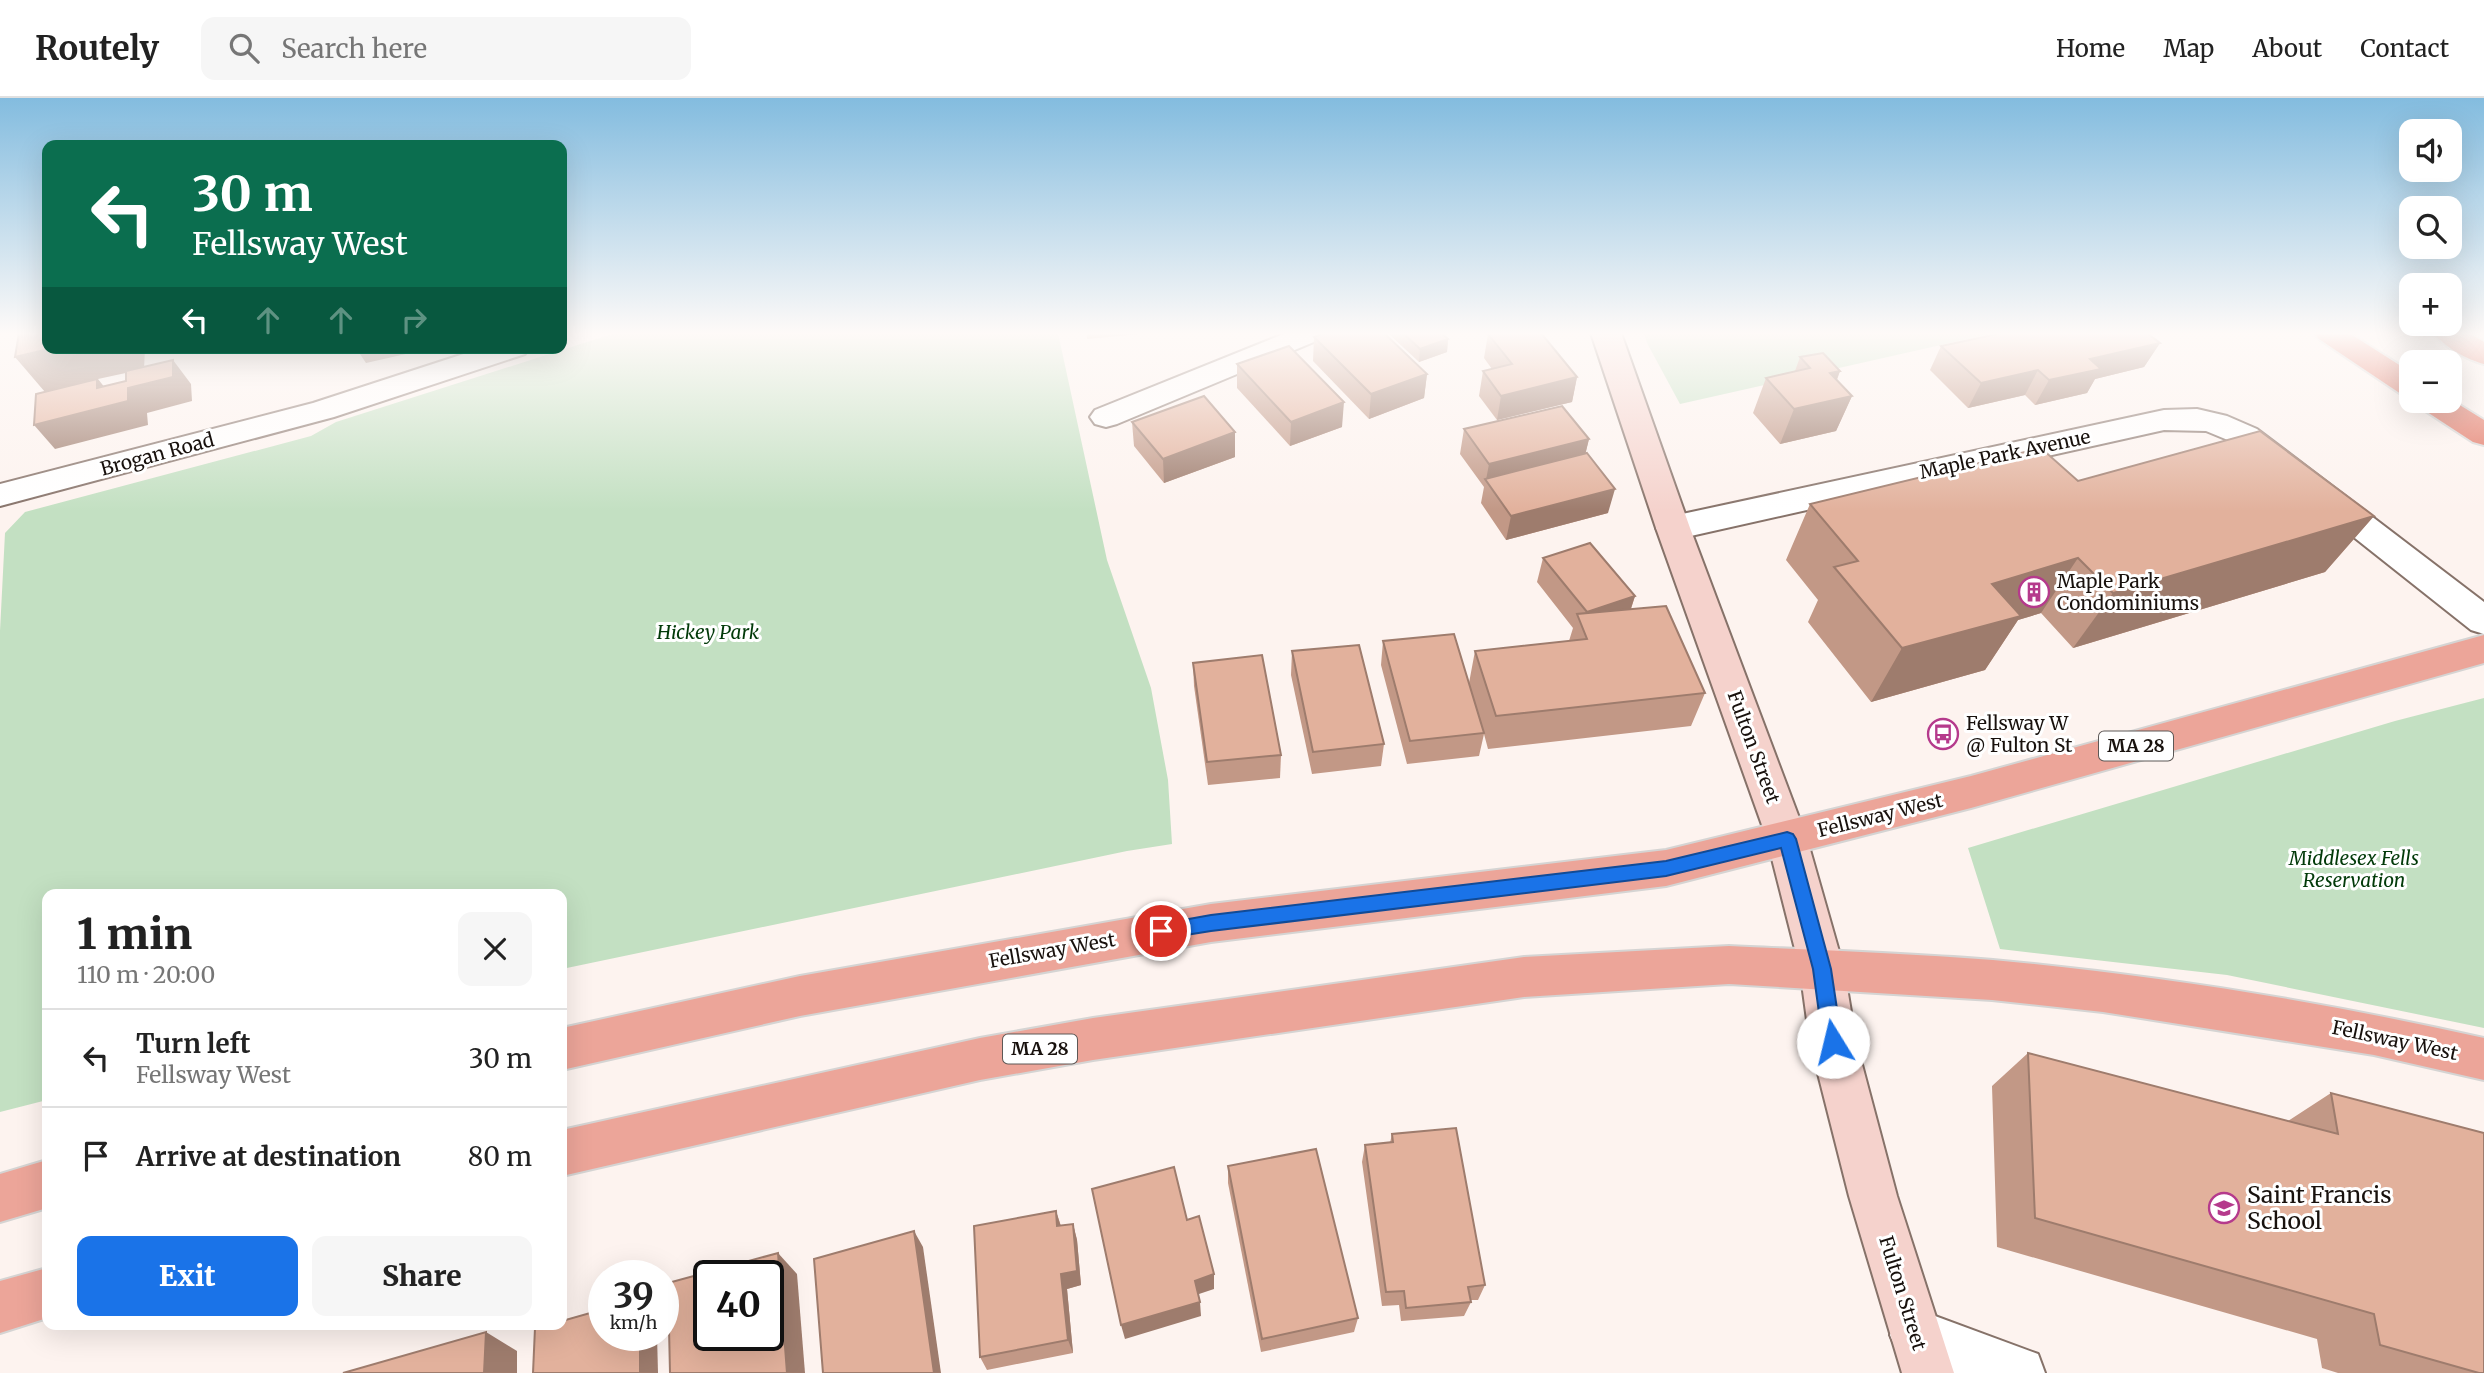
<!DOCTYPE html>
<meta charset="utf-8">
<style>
body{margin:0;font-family:Merriweather,serif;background:#f6f6f6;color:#222;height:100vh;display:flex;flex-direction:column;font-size:26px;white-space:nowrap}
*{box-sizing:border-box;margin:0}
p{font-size:23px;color:#767676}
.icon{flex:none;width:38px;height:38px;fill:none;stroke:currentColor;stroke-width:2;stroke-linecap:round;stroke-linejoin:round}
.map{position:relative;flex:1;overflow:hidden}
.drawer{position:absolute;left:42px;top:791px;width:525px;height:441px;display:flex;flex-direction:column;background:#fff;border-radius:14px;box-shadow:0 7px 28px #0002}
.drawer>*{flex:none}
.banner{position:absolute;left:42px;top:42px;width:525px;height:214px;border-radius:14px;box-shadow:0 7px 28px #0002;background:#0b6e4f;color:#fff;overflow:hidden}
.tools{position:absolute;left:2399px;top:21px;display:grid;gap:14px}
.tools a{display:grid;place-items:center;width:63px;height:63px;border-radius:14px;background:#fff;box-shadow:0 7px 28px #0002;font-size:35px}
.speed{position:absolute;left:588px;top:1162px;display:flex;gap:14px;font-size:35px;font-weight:700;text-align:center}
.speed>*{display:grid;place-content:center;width:91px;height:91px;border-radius:50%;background:#fff;box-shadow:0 7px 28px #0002;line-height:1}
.speed small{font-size:18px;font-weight:400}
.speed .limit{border:4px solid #111;border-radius:10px;background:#fff;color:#111}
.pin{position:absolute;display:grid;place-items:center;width:60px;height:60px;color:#fff;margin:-30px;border:4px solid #fff;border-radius:50%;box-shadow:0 2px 7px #0007}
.me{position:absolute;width:77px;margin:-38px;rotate:351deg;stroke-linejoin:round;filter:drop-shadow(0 0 5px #0008)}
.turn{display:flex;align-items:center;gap:24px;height:147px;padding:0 35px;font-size:32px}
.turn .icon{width:91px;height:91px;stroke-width:2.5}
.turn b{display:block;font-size:49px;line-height:60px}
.lanes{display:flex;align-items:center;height:66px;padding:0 35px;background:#0003;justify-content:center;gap:35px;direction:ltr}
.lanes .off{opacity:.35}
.round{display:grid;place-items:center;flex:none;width:74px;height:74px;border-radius:14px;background:#f6f6f6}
.summary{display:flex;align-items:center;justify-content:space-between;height:119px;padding:0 35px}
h1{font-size:42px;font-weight:800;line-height:52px}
.cta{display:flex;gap:14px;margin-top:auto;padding:14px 35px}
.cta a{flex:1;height:80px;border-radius:14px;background:#1a73e8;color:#fff;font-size:28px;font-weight:800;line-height:80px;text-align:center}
.cta a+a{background:#f6f6f6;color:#222}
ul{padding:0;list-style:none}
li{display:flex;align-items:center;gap:21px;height:98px;padding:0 35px;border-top:2px solid #e0e0e0}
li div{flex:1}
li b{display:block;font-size:26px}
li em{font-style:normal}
header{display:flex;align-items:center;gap:42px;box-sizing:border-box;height:98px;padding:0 35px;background:#fff;border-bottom:2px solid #e0e0e0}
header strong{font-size:33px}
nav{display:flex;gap:38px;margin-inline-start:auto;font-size:24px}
.search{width:490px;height:63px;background:#f6f6f6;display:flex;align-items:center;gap:18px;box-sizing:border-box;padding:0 24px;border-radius:14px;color:#767676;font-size:26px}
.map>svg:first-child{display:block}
.green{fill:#c3e0c2}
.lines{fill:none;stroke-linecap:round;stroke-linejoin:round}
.street-casing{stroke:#867269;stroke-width:4}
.secondary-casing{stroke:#867269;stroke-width:4}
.primary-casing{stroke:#d5d4d3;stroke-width:4}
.highway-casing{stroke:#d5d4d3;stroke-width:4}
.street{fill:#fff;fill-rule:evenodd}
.secondary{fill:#f5d2cc;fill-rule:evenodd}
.primary{fill:#eca599;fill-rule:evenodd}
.highway{fill:#df6955;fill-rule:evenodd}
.wall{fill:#c29886}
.shaded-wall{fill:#9e7c6d}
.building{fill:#e2b19c;stroke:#9e7c6d;stroke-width:2;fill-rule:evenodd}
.route{fill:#1a73e8;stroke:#114b97;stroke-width:2}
.labels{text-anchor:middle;stroke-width:6;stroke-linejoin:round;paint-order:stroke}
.shield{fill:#fff;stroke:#5d5856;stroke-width:2}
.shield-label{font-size:18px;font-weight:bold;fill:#18110d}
.street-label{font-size:19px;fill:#18110d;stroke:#fff}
.poi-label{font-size:19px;fill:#18110d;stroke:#fff;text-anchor:start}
.park-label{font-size:19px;font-style:italic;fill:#023a09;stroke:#fff}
.near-poi-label{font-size:23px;fill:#18110d;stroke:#fff;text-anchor:start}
</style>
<header>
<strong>Routely</strong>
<div class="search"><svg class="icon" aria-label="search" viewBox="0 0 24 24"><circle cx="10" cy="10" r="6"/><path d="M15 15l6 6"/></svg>Search here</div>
<nav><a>Home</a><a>Map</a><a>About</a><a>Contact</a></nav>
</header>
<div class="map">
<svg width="2484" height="1275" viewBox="0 0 2484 1275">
<rect width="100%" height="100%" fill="#fdf3ef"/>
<g class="green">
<polygon points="615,235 1058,235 1107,462 1151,590 1168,682 1172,746 1127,753 562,871 562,796 47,796 47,1002 0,1014 0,533 5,435 25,414 311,338 336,324"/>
<polygon points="1644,235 1994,235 1680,306 1647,245"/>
<polygon points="2484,600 2484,930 2227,877 2000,851 1968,750 2395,623"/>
</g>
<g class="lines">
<g class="street-casing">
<g id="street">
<polygon points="1286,235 1326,235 1321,241 1117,326 1106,329 1095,326 1090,319 1095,312"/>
<polygon points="482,250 529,250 525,256 334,319 0,408 0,386 313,305"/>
<polygon points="2197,311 2227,318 2257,331 2484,504 2484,536 2471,532 2235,345 2206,333 2164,332 1673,442 1661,438 1656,430 1661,422 1673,418 2164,312"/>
<polygon points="1916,1211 2038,1256 2045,1275 1948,1275 1898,1255 1890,1237 1898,1219"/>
</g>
</g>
<g class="secondary-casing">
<polygon id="secondary" points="1591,235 1621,235 1690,430 1807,741 1844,871 1856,944 1897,1098 1954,1275 1902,1275 1849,1098 1810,944 1800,871 1767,741 1656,430"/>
</g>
<g class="primary-casing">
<g id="primary">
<polygon points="2484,537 2484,565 1971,710 1666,788 1211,844 800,918 562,972 562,930 800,878 1211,806 1666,752 1971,678"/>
<path d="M1729,848c88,4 176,7 264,14 165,15 330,42 491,78v42l-110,-25 -271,-43 -111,-12 -263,-16 -205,13 -431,63 -113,20 -418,96v-46l418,-92 113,-20 431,-61z"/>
<polygon points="47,1062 47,1110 0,1124 0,1076"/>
<polygon points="47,1170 47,1220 0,1235 0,1183"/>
</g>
</g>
<g class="highway-casing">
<g id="highway">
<polygon points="2314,235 2349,235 2412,275 2412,299 2401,296 2319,241"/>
<path d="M2434,235h35l15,9v22c-16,-4 -40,-17 -50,-31z"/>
<polygon points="2450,301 2484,322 2484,347 2473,344 2421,310 2416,303 2450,303"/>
</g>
</g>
<use href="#street" class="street"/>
<use href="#secondary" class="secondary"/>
<use href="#primary" class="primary"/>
<use href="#highway" class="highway"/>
</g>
<g class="wall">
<polygon points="1087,235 1140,235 1140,236 1087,241"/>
<polygon points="1389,235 1441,235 1448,241 1447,254 1419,264 1389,236"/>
<polygon points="1488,236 1577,279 1572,304 1497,322 1479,298 1483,273 1492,271 1484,260"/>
<polygon points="1314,239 1427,276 1424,300 1369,321 1313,263"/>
<polygon points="2160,245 2144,269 2095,281 2087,295 2035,307 2025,297 1968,310 1930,272 1941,248"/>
<polygon points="1800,259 1840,273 1837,282 1852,298 1836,333 1780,346 1753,315 1766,280 1795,273"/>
<polygon points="1237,266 1342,329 1290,348 1237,290"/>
<polygon points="1132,324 1235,359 1164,385 1134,348"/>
<polygon points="1464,331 1589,341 1585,356 1608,415 1506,442 1481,405 1484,389 1460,356"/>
<polygon points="2078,383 2374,418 2325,474 2073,550 2041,515 2018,522 1985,572 1871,604 1808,524 1818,502 1786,462 1810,406"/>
<polygon points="1543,460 1635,498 1631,511 1705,595 1691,628 1488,651 1484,636 1479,658 1407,666 1381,567 1383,543 1469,585 1475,553 1569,543 1573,530 1537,484"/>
<polygon points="1292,553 1384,646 1381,668 1312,676 1291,577"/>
<polygon points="1193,565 1281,657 1280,680 1208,687 1194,588"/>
<polygon points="2028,955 2288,1023 2331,995 2484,1275 2338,1275 2322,1270 2317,1241 1997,1149 1992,988"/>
<polygon points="1392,1036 1485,1187 1478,1202 1471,1202 1471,1204 1464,1218 1401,1223 1399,1207 1382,1208 1362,1064 1365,1047 1390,1045"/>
<polygon points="1228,1068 1358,1220 1354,1234 1261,1254 1228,1085"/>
<polygon points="1056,1113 1061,1128 1073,1126 1077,1142 1081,1187 1067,1191 1073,1255 987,1272 980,1259"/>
</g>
<g class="shaded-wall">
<polygon points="1448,241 1447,254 1419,264 1420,251"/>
<polygon points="2160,245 2144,269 2095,281 2087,295 2035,307 2049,282 2090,261"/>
<polygon points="53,250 145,250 144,271 98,281 117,305 128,290 173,262 191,286 192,303 147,315 148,327 55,351 34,327 45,294 15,259"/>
<polygon points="356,250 419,250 419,253 366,265"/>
<polygon points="2038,272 2025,297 1968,310 1981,285"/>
<polygon points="1840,273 1828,303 1852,298 1836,333 1780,346 1794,311 1830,275"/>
<polygon points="1427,276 1424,300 1369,321 1371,296"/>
<polygon points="1577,279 1572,304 1497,322 1501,298"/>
<polygon points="1344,304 1342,329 1290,348 1291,324"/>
<polygon points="1235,334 1235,359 1164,385 1163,361"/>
<polygon points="1589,341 1583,366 1486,382 1489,366"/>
<polygon points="1615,391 1608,415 1506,442 1511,418"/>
<polygon points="2374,418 2325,474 2073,550 2113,495"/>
<polygon points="2078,460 2041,515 2018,522 1985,572 1871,604 1902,550 1992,486"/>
<polygon points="1635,498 1627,522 1582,530 1587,514"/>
<polygon points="1056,1113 1061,1129 1057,1128"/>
<polygon points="1073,1126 1077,1142 1081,1187 1067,1191 1073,1255 1068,1242 1061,1176"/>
<polygon points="914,1133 923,1149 941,1275 934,1275"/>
<polygon points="778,1155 797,1176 805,1275 787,1275"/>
<polygon points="1214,1176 1214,1191 1196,1197 1195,1183"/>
<polygon points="1200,1204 1201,1218 1125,1241 1121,1227"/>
<polygon points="486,1234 517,1253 517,1275 484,1275"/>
<polygon points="640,1237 657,1237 658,1275 640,1275"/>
</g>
<g class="building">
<polygon points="19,235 47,235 47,250 53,250 15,259"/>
<polygon points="1326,235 1384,235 1427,276 1371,296 1314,239"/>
<polygon points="1403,235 1441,235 1448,241 1420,251"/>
<polygon points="1493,235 1541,235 1577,279 1501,298 1483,273 1512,266 1488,236"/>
<polygon points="2002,235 2147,235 2160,245 2090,261 2101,271 2049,282 2038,272 1981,285 1941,248"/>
<polygon points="1289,248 1344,304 1291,324 1237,266"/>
<polygon points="1823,255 1840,273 1830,275 1852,298 1794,311 1766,280 1810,270 1800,259"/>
<polygon points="173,262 173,279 128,290 128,303 34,327 36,296 97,281 97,290 126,283 126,273"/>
<polygon points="1204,298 1235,334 1163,361 1132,324"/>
<polygon points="1562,308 1589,341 1489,366 1464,331"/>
<polygon points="2260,333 2374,418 2113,495 2078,460 1992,486 2021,518 1902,550 1834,469 1858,463 1810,406 2041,350 2078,383"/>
<polygon points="1587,355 1615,391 1511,418 1485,381"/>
<polygon points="1590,445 1635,498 1587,514 1543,460"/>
<polygon points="1666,508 1705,595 1496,618 1475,553 1587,541 1577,516"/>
<polygon points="1454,536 1484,635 1410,643 1383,543"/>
<polygon points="1359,547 1384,646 1313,654 1292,553"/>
<polygon points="1262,557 1281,657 1207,664 1193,565"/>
<polygon points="2028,955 2338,1036 2331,995 2484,1035 2484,1275 2479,1275 2380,1247 2374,1216 2035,1120"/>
<polygon points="1456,1030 1485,1187 1468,1189 1471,1204 1406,1210 1404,1193 1386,1194 1365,1047 1393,1044 1392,1036"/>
<polygon points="1316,1051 1358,1220 1262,1241 1228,1068"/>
<polygon points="1174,1069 1187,1122 1199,1118 1214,1176 1195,1183 1200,1204 1121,1227 1092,1091"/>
<polygon points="1056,1113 1057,1128 1073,1126 1077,1173 1061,1176 1068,1242 980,1259 974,1128"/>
<polygon points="914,1133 934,1275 823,1275 814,1161"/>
<path d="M778,1155l9,120h-117l-2,-90zM709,1178h59v59h-59z"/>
<polygon points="604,1211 604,1237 640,1237 640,1275 533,1275 535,1230 548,1227 562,1227 562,1223"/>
<polygon points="486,1234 484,1275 343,1275"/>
</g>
<linearGradient id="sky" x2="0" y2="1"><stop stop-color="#83bcdf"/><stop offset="0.57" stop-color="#fefaf8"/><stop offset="1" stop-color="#fefaf8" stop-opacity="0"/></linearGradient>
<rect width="2484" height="413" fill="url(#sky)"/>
<polygon class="route" points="1787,734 1793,736 1796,741 1831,871 1842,944 1839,950 1833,952 1826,950 1823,944 1813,871 1781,750 1666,778 1211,833 1161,841 1155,839 1152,833 1155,828 1161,826 1211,817 1666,763"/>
<defs>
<g id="building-ring" transform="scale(1.575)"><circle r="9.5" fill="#fff" stroke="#b53a8c" stroke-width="1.5"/><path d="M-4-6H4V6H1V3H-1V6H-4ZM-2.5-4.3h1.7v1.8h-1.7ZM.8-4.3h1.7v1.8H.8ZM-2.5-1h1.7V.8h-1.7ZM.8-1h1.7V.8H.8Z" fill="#b53a8c"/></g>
<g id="bus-ring" transform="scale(1.575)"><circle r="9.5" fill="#fff" stroke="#b53a8c" stroke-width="1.5"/><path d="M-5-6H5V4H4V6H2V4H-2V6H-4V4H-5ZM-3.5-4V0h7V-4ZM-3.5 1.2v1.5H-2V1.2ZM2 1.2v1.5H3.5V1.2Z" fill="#b53a8c"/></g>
<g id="school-ring" transform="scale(1.575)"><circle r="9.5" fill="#fff" stroke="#b53a8c" stroke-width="1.5"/><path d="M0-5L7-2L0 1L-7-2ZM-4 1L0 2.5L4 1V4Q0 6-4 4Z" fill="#b53a8c"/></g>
</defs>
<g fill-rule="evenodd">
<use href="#building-ring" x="2034" y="494"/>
<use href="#bus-ring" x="1943" y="636"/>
<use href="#school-ring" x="2224" y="1110"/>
</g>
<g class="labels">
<g class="shield">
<rect x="2099" y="633.5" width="74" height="29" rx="5"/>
<rect x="1003" y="936.5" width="74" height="29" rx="5"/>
</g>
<g class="shield-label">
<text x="2136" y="654">MA 28</text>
<text x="1040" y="957">MA 28</text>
</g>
<g class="street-label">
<text transform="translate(157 356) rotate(-15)" y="7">Brogan Road</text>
<text transform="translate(2005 356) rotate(-12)" y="7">Maple Park Avenue</text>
<text transform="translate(1754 649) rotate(70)" y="7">Fulton Street</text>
<text transform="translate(1880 717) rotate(-14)" y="7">Fellsway West</text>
<text transform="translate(1052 852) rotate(-10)" y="7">Fellsway West</text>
<text transform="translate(2395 942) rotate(12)" y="7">Fellsway West</text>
<text transform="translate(1903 1195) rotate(73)" y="7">Fulton Street</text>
</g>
<g class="poi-label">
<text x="2057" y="490">Maple Park<tspan x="2057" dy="22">Condominiums</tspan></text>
<text x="1966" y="632">Fellsway W<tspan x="1966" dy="22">@ Fulton St</tspan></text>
</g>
<g class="park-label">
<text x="708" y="541">Hickey Park</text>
<text x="2354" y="767">Middlesex Fells<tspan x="2354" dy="22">Reservation</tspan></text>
</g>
<g class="near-poi-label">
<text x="2247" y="1105">Saint Francis<tspan x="2247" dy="26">School</tspan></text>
</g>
</g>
</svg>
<div class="tools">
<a><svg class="icon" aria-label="sound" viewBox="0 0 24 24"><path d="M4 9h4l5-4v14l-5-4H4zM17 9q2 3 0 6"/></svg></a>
<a><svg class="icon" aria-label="search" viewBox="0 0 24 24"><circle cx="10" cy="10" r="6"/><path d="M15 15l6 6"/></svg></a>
<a>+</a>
<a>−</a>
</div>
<div class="speed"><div>39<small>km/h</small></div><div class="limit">40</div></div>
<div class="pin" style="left:1161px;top:833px;background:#d93025"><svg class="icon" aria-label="arrive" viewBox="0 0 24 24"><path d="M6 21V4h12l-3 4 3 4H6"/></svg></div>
<svg class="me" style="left:1833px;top:944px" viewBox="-20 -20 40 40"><circle r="19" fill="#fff"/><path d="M0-13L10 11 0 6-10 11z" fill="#1a73e8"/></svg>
<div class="banner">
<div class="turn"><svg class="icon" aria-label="left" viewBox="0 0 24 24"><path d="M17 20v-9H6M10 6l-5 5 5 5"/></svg><div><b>30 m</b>Fellsway West</div></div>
<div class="lanes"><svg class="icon" aria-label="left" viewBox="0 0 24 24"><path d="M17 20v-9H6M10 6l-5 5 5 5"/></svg><svg class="icon off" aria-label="ahead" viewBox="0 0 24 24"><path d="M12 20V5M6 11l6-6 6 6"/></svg><svg class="icon off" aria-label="ahead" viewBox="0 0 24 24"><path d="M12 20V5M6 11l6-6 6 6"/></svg><svg class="icon off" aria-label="right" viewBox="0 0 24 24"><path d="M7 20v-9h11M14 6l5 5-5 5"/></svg></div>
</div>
<section class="drawer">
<div class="summary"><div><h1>1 min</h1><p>110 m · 20:00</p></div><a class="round"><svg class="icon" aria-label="close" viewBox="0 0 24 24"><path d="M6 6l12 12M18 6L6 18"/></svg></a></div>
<ul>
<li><svg class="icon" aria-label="left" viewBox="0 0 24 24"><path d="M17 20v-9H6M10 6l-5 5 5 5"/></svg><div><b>Turn left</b><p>Fellsway West</p></div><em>30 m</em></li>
<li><svg class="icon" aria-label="arrive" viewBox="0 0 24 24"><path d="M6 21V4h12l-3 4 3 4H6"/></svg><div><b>Arrive at destination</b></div><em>80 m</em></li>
</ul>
<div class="cta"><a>Exit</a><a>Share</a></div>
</section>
</div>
